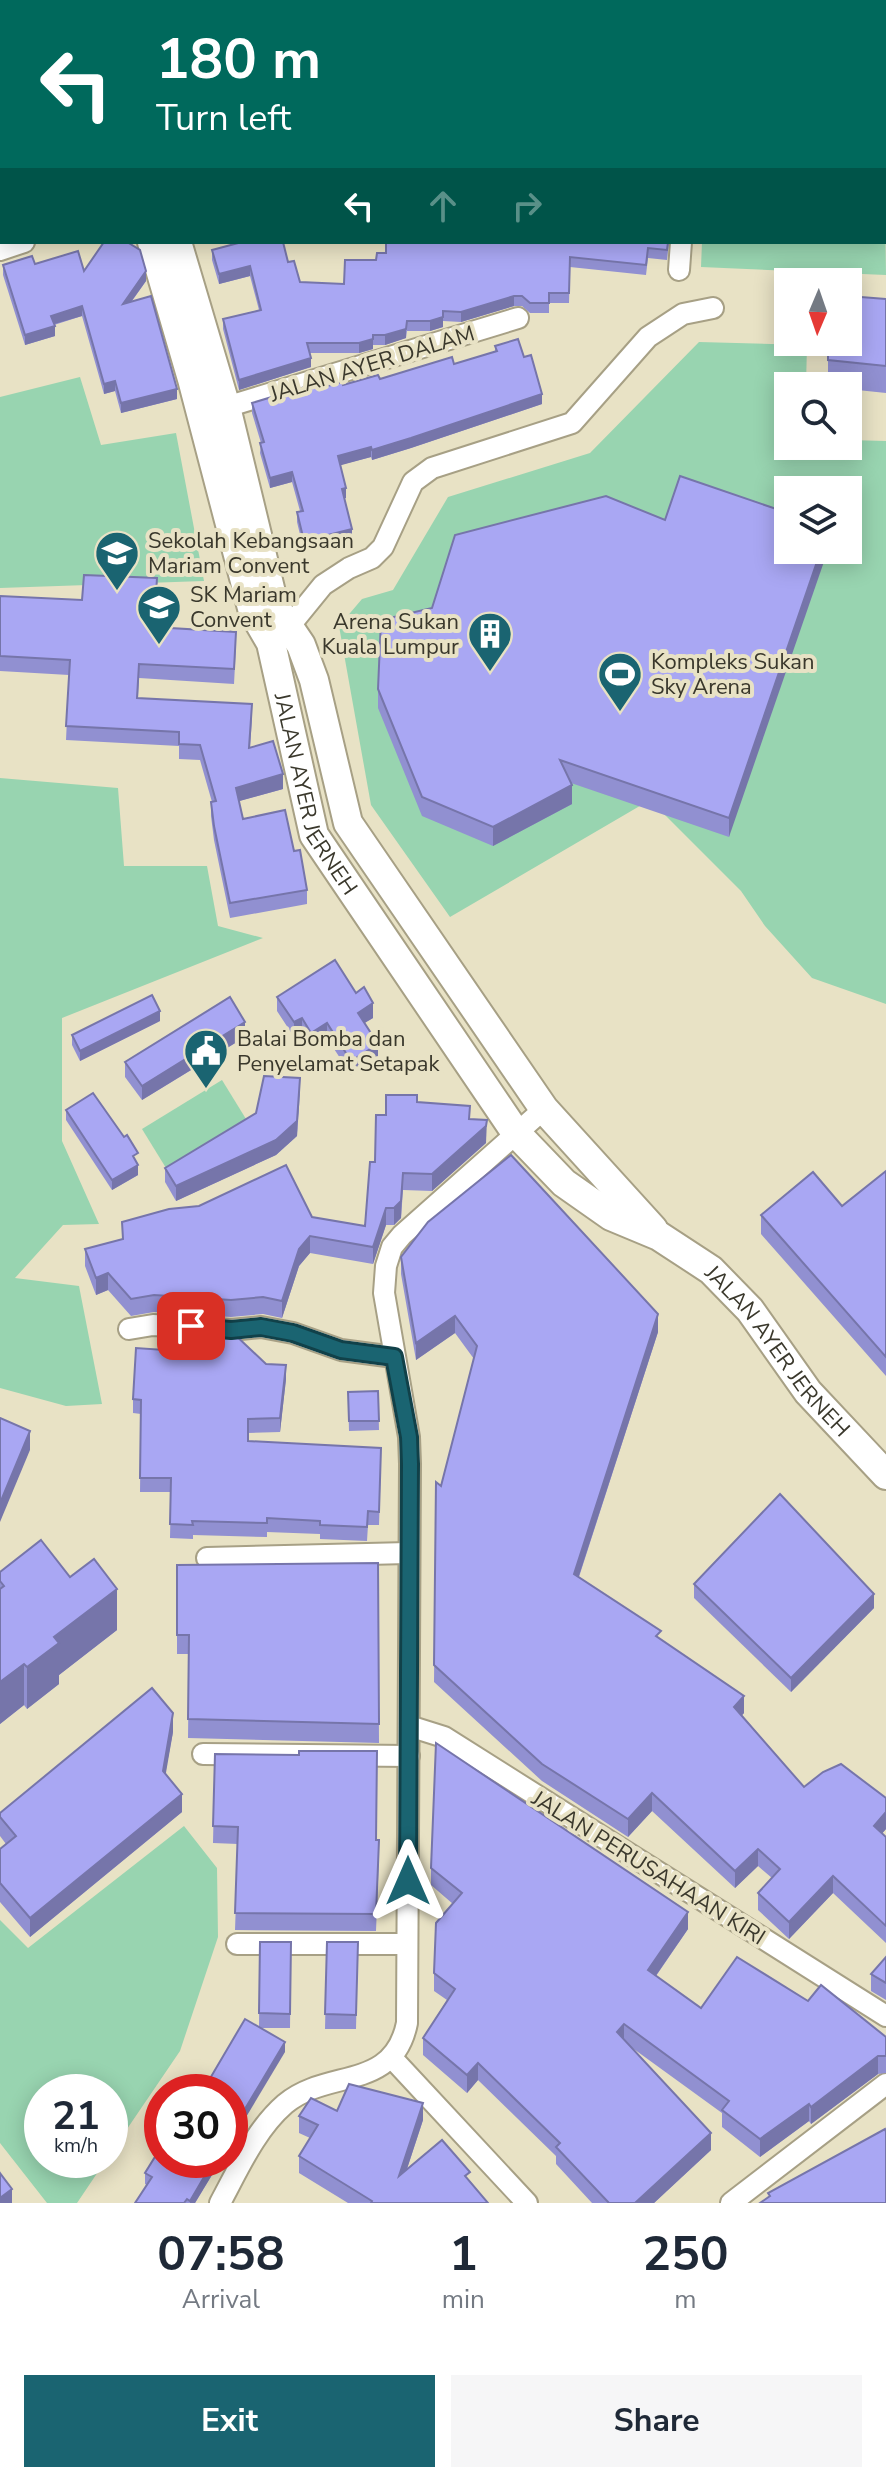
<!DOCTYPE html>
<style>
body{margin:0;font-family:"Nunito Sans",sans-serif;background:#f6f6f7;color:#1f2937;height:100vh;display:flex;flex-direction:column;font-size:30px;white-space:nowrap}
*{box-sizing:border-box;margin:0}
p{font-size:26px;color:#747a83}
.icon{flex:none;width:44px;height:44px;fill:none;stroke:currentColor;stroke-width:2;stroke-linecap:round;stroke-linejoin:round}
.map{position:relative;height:2203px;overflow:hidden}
.details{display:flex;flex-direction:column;background:#fff;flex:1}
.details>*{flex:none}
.banner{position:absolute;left:0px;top:0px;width:886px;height:244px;box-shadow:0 4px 20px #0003;background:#00695c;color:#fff;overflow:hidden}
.needle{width:52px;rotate:182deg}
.tools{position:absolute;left:774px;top:268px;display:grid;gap:16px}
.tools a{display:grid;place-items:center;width:88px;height:88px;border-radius:0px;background:#fff;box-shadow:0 4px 20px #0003;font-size:40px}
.speed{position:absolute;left:24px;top:2074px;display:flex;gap:16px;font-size:40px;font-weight:700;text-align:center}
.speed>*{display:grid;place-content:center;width:104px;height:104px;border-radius:50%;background:#fff;box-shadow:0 4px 20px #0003;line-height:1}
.speed small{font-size:20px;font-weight:400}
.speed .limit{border:12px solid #d22;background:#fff;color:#111}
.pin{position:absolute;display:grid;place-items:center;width:68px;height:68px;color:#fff;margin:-34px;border-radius:16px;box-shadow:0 4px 12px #0006}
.me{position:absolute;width:88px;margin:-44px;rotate:0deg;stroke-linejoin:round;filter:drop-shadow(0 0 6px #0008)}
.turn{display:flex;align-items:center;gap:28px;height:168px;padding:0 24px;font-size:36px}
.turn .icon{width:104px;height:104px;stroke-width:2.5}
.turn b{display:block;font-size:56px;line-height:68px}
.lanes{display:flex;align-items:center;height:76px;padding:0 24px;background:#0003;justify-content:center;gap:40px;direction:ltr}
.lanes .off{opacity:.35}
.eta{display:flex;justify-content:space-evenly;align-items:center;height:136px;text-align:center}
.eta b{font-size:48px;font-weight:700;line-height:56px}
.primary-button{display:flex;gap:16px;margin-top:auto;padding:16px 24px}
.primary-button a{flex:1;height:92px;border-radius:0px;background:#1a6471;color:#fff;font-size:32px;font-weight:700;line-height:92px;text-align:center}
.primary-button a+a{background:#f6f6f7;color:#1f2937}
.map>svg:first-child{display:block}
.green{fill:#98d4b0;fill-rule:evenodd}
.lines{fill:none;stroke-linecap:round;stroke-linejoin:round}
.minor-casing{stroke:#a7a085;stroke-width:24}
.secondary-casing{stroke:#a7a085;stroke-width:32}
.minor{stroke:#fff;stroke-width:20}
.secondary{stroke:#fff;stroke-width:28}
.wall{fill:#9190d1}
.shaded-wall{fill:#7675aa}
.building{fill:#a9a7f3;stroke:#7675aa;stroke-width:2}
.route-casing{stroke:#114149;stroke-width:20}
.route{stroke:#1a6471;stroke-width:14}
.labels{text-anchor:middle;stroke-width:8;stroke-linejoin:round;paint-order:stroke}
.street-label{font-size:22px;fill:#3a382c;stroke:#e8e2c5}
.poi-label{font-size:22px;fill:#3a382c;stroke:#e8e2c5;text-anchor:start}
</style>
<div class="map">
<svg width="886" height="2203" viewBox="0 0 886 2203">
<rect width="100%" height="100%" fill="#e8e2c5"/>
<g class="green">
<polygon points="231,0 512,0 512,2"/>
<polygon points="884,141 886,275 701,267 702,242 884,242"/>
<path d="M699,342l108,3 -1,41h-18v60h60v-6l38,1v563l-74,-26 -47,-52 -24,-35 -91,-91 -200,117 -79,-112 -32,-179 23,-27 31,-9 55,-93 142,-44zM788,490h60v60h-60z"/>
<polygon points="80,377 101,445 176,433 204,581 0,588 0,397"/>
<polygon points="0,778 118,788 124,866 207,866 218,926 263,938 62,1018 62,1141 99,1224 63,1225 15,1278 79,1286 102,1404 66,1406 0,1388"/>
<polygon points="222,1080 246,1119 166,1168 142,1129"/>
<polygon points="184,1826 217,1868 218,1937 180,2051 110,2154 110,2092 42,2092 42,2160 106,2160 77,2203 47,2203 0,2143 0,1920 28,1948"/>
</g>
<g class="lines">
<g class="minor-casing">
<g id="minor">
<polyline points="524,2 524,0"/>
<polyline points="546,2 546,0"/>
<polyline points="0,250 24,242"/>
<polyline points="679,270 681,242"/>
<polyline points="226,407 518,318"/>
<polyline points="288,628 323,585 349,568 372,558 383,547 413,482 432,468 572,423 648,337 683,314 713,308"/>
<polyline points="129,1329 153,1325 231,1330 261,1327 293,1333 341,1350 394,1357"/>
<polyline points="207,1558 408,1553"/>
<polyline points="409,1726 444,1737 886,2016"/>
<polyline points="203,1754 409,1756"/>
<polyline points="237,1944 407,1944"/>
<polyline points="392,2058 527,2203"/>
<path d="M220,2203c18,-33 35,-73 65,-99 43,-36 108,-12 122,-81l3,-559 -1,-27 -25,-144 2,-27 6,-19 10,-12 142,-126"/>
<polyline points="731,2203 886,2084"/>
</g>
</g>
<g class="secondary-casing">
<g id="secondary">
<polyline points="110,0 110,2"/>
<polyline points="133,2 133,0"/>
<path id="s1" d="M152,242l40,137 61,233 18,31 43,192 202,298 48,50 47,33 48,20 52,34 39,40 58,82 78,83"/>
<polyline points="177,242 226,407 274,605 301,645 314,680 348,823 544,1109 653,1229"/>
</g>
</g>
<use href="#minor" class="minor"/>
<use href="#secondary" class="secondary"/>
</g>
<g class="wall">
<polygon points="744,0 886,0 886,90 884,89 884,2 744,2"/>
<polygon points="386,242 669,242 667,260 648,258 646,275 570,267 569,303 549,303 549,313 530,313 522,306 514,306 461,322 443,321 443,327 430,331 407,331 406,338 385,345 373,345 373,349 359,353 310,353 311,367 239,390 223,329 223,319 259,310 250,276 219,284 212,260 212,250 288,262 300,282 344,284 386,253"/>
<polygon points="35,264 146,281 132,301 177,399 121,413 115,391 104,394 82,316 54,325 55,336 25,345 3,275 3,265"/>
<polygon points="886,299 886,393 848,389 848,386 828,386 828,342"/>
<polygon points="495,346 524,357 542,404 411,448 372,460 371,457 340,465 346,498 344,498 352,539 304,551 297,522 297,512 300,511 292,482 270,488 260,453 261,443 252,413 252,403 320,388 380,379 454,364 495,352"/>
<polygon points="788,513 729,837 571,783 572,804 493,846 422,816 378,708 378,689 432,608 665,520"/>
<polygon points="157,593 155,628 236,646 234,684 139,678 138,698 252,719 250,748 283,789 239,801 243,819 294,851 307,890 307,904 230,918 214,840 211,816 211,802 212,802 200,760 179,759 179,746 66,740 69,675 0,671 0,596 82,600"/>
<polygon points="356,993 373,1018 364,1023 378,1059 351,1075 327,1038 311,1047 302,1032 294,1037 277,1011 277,997"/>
<polygon points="160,1021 80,1061 72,1045 72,1035"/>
<polygon points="245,1037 142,1100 125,1077 125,1062"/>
<polygon points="300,1093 297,1136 276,1155 176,1201 165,1182 165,1168"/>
<polygon points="417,1102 470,1120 486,1143 432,1191 403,1190 401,1218 394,1225 386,1225 373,1264 310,1253 299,1266 282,1318 263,1314 231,1317 154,1312 131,1316 108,1290 96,1295 85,1266 85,1249 312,1217 365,1226 375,1162 386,1115"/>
<polygon points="66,1110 137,1163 138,1175 112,1190 66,1120"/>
<polygon points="886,1171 886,1376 761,1234 761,1215 842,1206"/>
<polygon points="401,1257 658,1332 579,1577 661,1640 744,1713 742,1715 804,1787 886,1798 886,1829 882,1833 886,1837 886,1943 833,1893 789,1939 758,1910 758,1893 772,1878 758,1866 735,1888 652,1811 628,1837 542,1781 434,1682 436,1482 441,1486 474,1359 455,1333 416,1360 401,1274"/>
<polygon points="235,1335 266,1364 286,1379 280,1432 248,1433 248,1441 381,1462 379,1525 368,1525 367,1541 320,1539 320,1534 267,1532 267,1537 193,1535 193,1539 170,1538 171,1492 140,1492 141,1414 133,1413 133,1399 179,1351"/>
<polygon points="378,1391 379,1430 349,1431 348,1392"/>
<polygon points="378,1563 379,1743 188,1738 189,1654 177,1654 177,1565"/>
<polygon points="0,1572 70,1577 117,1630 59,1675 59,1684 27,1709 24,1705 0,1724"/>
<polygon points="694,1584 874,1608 791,1692 694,1598"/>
<polygon points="173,1732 165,1774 182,1812 30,1937 0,1902 0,1849 6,1844 0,1836 0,1813"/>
<polygon points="215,1754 376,1840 379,1857 376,1931 235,1930 238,1844 213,1843"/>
<polygon points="431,1868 688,1929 656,1976 701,2008 808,2001 886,2037 886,2073 878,2074 811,2124 809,2121 760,2157 722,2127 722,2113 631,2047 711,2150 654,2203 592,2203 556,2164 556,2156 478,2080 467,2093 423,2055 423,2038 447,2000 434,1991 434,1973 453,1904 431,1885"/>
<polygon points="260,1942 291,1942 290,2028 260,2028 285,2052 205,2087 259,2027"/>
<polygon points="327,1942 358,1942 356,2029 325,2029"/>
<polygon points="886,1957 886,2000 871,1991 871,1974"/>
<polygon points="337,2111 423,2120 407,2169 470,2181 488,2203 348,2203 299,2173 299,2156 310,2138 299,2133 299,2116"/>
<polygon points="162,2160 221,2160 195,2203 135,2203 147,2185 145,2184 145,2173"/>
</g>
<g class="shaded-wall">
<polygon points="250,266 250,276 219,284 219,274"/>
<polygon points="146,271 146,281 123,313 123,304"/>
<polygon points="514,296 514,306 461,322 461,312"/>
<polygon points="82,306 82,316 51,325 51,316"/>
<polygon points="443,317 443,327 430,331 430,321"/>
<polygon points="55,326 55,336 25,345 25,335"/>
<polygon points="406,329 406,338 385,345 385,335"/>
<polygon points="373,339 373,349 359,353 359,343"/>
<polygon points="311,358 311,367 239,390 239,380"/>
<polygon points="115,381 115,391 104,394 104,384"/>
<polygon points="177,389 177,399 121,413 121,403"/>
<polygon points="542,394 542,404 411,448 372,460 372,450"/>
<polygon points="371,447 371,457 338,466 338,456"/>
<polygon points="292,472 292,482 270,488 270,478"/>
<polygon points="346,488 346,498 342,499 342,489"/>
<polygon points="352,529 352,539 304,551 304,541"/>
<polygon points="821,550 828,550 729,837 729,818"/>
<polygon points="283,774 283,789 236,802 236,788"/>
<polygon points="572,785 572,804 493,846 493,827"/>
<polygon points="373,1003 373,1018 358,1027 358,1013"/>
<polygon points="160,1011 160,1021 80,1061 80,1051"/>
<polygon points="302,1018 302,1032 294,1037 294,1022"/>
<polygon points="245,1022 245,1037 142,1100 142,1086"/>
<polygon points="327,1023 327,1038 311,1047 311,1033"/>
<polygon points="378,1044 378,1059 351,1075 351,1061"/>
<polygon points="300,1078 297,1136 276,1155 176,1201 176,1186"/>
<polygon points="487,1120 486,1143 432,1191 432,1174"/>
<polygon points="138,1165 138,1175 112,1190 112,1180"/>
<polygon points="403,1173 401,1218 394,1225 394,1208"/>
<polygon points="386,1208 386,1225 373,1264 373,1247"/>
<polygon points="310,1236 310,1253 299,1266 282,1318 282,1301 299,1249"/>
<polygon points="108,1273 108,1290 96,1295 96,1278"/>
<polygon points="658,1314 658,1332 574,1591 574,1574"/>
<polygon points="455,1316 455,1333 416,1360 416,1343"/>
<polygon points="286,1365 286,1379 280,1432 280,1418"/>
<polygon points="30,1431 30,1450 0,1522 0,1503"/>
<polygon points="117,1589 117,1630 59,1675 59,1684 27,1709 27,1667 54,1637"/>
<polygon points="874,1594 874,1608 791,1692 791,1678"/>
<polygon points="24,1664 24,1705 0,1724 0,1682"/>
<polygon points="744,1696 744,1713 734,1724 734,1707"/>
<polygon points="173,1713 173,1732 163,1790 163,1771"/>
<polygon points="652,1793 652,1811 628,1837 628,1819"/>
<polygon points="182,1794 182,1812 30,1937 30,1918"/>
<polygon points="886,1812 886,1829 874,1843 874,1826"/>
<polygon points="758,1849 758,1866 735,1888 735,1871"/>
<polygon points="833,1876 833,1893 789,1939 789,1922"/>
<polygon points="688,1912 688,1929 648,1987 648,1970"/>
<polygon points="624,2024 624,2042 617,2032"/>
<polygon points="285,2042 285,2052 230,2144 230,2134"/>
<polygon points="878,2056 878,2074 811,2124 811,2107"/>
<polygon points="478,2063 478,2080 467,2093 467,2075"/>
<polygon points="423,2103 423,2120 399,2193 399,2176"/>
<polygon points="809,2104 809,2121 760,2157 760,2139"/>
<polygon points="711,2133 711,2150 654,2203 635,2203"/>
<polygon points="214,2160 221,2160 195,2203 190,2203 190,2201"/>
<polygon points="12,2189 12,2203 0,2203 0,2198"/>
</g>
<g class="building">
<polygon points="0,0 95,0 97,2 2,2 2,225 0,216"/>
<polygon points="575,0 669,0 668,2 574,2"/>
<polygon points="860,0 886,0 886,74 884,74 884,2 864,2 864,0"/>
<polygon points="104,242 127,242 140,250 146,271 123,304 151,296 177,389 121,403 115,381 104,384 82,306 51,316 55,326 25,335 3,265 32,256 35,264 78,251 84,271"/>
<polygon points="242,242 283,242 288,262 294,261 300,282 344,284 345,260 376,260 377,253 386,253 386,242 668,242 667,250 648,248 646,265 570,257 569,293 549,293 549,303 530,303 522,296 514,296 461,312 443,311 443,317 430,321 407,321 406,329 385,335 373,335 373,339 359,343 307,343 311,358 239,380 223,319 261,310 250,266 219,274 212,250"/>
<polygon points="848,296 886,299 886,366 828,360 828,342 848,342"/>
<polygon points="518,339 524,357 531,355 542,394 411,438 372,450 371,447 338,456 346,488 342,489 352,529 304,541 297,512 303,511 292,472 270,478 260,443 264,442 252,403 318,383 320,388 342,382 343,385 378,375 380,379 452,357 454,364 497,351 495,346"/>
<polygon points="680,476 788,513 788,550 821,550 729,818 560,760 572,785 493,827 422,797 378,689 381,620 432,608 455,535 606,496 665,520"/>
<polygon points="84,575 157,578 154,627 236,632 234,669 139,664 137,698 252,704 249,748 273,741 283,774 236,788 243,819 285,810 294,851 300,850 307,890 230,903 214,826 211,802 216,801 200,745 179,744 179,732 66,726 70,660 0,656 0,596 82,600"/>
<polygon points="335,960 356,993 364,987 373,1003 358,1013 378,1044 351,1061 327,1023 311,1033 302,1018 294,1022 277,997"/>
<polygon points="152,995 160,1011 80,1051 72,1035"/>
<polygon points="230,997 245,1022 142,1086 125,1062"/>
<polygon points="264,1076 300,1078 297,1121 276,1140 176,1186 165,1168 256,1113"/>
<polygon points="93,1093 124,1137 127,1135 138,1153 133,1156 138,1165 112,1180 66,1110"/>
<polygon points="386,1095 417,1095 417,1102 470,1106 469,1119 487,1120 486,1126 432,1174 403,1173 401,1201 394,1208 386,1208 373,1247 310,1236 299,1249 282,1301 263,1297 231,1300 154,1295 131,1299 108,1273 96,1278 85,1249 123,1239 122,1222 169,1209 199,1206 286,1165 312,1217 365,1226 370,1162 375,1162 376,1115 386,1115"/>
<polygon points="511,1155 658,1314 574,1574 661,1631 656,1636 744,1696 734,1707 804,1787 823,1772 841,1764 886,1798 886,1812 874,1826 886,1837 886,1926 833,1876 789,1922 758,1893 780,1869 758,1849 735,1871 652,1793 628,1819 542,1764 434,1665 436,1482 441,1486 477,1346 455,1316 416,1343 401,1257 428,1222"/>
<polygon points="886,1171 886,1357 761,1215 813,1172 842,1206"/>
<polygon points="191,1327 235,1329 230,1330 266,1364 286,1365 280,1418 248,1419 248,1441 381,1448 379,1512 368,1511 367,1527 320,1525 320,1521 267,1518 267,1523 192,1521 193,1525 170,1524 171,1478 140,1478 141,1400 133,1399 136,1348 179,1351"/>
<polygon points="378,1391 379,1421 349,1421 348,1392"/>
<polygon points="0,1418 30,1431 0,1503"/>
<polygon points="780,1494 874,1594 791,1678 694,1584"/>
<polygon points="41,1540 70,1577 94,1559 117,1589 54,1637 59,1643 27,1667 24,1664 0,1682 0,1589 4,1586 0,1581 0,1572"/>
<polygon points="378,1563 379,1724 188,1719 189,1635 177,1635 177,1565"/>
<polygon points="152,1688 173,1713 163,1771 182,1794 30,1918 0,1883 0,1849 16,1836 0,1817 0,1813"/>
<polygon points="436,1743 688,1912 648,1970 701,2008 737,1957 808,2001 821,1985 886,2037 886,2056 878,2056 811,2107 809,2104 760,2139 722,2110 729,2101 624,2024 617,2032 711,2133 635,2203 609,2203 556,2147 560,2143 478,2063 467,2075 423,2038 455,1989 434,1973 436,1923 462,1893 431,1868"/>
<polygon points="299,1751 377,1751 376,1840 379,1840 376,1914 235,1913 238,1827 213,1826 215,1754 299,1755"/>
<polygon points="260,1942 291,1942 290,2014 259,2013"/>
<polygon points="327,1942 358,1942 356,2015 325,2014"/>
<polygon points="886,1957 886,1983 871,1974"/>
<polygon points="245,2019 285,2042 230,2134 230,2092 186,2092 193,2080 205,2087"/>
<polygon points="349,2084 423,2103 399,2176 442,2140 470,2172 465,2176 488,2203 371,2203 372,2201 299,2156 318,2125 299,2116 311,2098 337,2111"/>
<polygon points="885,2129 886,2132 886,2203 760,2203 770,2196 768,2193"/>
<polygon points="162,2151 162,2160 214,2160 190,2201 187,2199 184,2203 135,2203 152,2177 145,2173 158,2152 161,2153"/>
<polygon points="0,2173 12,2189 0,2198"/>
</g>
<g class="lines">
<g class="route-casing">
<polyline id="route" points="191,1326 231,1330 261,1327 293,1333 341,1350 394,1357 409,1437 410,1464 408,1881"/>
</g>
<use href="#route" class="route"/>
</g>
<defs>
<g id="school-pin" transform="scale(2.3)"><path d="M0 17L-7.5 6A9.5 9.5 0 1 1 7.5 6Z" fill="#1a6471" stroke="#e8e2c5"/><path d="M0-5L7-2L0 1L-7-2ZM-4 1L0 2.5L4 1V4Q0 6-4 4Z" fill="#fff"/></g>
<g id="building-pin" transform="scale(2.3)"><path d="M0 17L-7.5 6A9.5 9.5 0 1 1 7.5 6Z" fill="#1a6471" stroke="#e8e2c5"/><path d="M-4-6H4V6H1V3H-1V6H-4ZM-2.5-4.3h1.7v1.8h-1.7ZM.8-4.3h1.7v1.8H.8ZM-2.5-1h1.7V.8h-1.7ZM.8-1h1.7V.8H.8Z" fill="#fff"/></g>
<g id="stadium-pin" transform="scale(2.3)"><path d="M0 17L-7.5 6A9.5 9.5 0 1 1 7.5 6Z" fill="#1a6471" stroke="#e8e2c5"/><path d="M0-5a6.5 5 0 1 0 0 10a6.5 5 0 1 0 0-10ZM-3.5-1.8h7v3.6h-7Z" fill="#fff"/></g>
<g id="civic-pin" transform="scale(2.3)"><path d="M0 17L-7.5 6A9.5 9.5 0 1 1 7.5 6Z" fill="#1a6471" stroke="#e8e2c5"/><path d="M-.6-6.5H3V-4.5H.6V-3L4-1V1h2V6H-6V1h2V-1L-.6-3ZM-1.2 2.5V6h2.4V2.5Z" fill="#fff"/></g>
</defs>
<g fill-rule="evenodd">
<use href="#school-pin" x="117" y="553"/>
<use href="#school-pin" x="159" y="607"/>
<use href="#building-pin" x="490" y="634"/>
<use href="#stadium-pin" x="620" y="674"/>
<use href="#civic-pin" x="206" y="1051"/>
</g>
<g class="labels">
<g class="street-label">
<text transform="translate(372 363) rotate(-17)" y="8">JALAN AYER DALAM</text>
<text dy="8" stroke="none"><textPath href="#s1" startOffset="578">JALAN AYER JERNEH</textPath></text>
<text dy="8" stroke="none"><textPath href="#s1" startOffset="1322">JALAN AYER JERNEH</textPath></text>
<text transform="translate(649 1867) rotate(32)" y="8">JALAN PERUSAHAAN KIRI</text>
</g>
<g class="poi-label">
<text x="148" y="548">Sekolah Kebangsaan<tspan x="148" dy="25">Mariam Convent</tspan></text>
<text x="190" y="602">SK Mariam<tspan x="190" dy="25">Convent</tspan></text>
<text x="459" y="629" text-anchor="end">Arena Sukan<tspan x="459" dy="25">Kuala Lumpur</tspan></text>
<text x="651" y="669">Kompleks Sukan<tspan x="651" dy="25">Sky Arena</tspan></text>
<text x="237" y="1046">Balai Bomba dan<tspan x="237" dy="25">Penyelamat Setapak</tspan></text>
</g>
</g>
</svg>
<div class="tools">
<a><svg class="needle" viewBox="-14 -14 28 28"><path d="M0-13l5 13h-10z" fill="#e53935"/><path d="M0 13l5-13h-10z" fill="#747a83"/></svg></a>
<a><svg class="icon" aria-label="search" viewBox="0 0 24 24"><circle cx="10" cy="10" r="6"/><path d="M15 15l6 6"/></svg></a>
<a><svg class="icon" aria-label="layers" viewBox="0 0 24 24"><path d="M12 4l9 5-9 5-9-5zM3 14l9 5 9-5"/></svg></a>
</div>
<div class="speed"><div>21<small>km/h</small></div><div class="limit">30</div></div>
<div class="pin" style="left:191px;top:1326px;background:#d93025"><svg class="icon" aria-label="arrive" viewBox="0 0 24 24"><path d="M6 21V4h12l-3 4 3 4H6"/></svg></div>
<svg class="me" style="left:408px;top:1881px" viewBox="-20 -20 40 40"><path d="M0-17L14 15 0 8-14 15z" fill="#1a6471" stroke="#fff" stroke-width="4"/></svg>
<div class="banner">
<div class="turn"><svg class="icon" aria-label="left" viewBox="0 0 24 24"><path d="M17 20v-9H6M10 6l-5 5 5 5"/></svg><div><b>180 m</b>Turn left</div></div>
<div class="lanes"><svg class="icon" aria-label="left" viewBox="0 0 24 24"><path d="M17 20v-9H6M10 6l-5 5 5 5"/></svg><svg class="icon off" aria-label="ahead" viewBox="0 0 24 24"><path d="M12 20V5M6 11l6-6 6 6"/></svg><svg class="icon off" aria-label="right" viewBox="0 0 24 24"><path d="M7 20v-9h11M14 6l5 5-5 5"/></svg></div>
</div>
</div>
<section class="details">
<div class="eta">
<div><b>07:58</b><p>Arrival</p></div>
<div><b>1</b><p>min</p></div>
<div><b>250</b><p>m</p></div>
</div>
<div class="primary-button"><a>Exit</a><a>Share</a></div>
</section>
